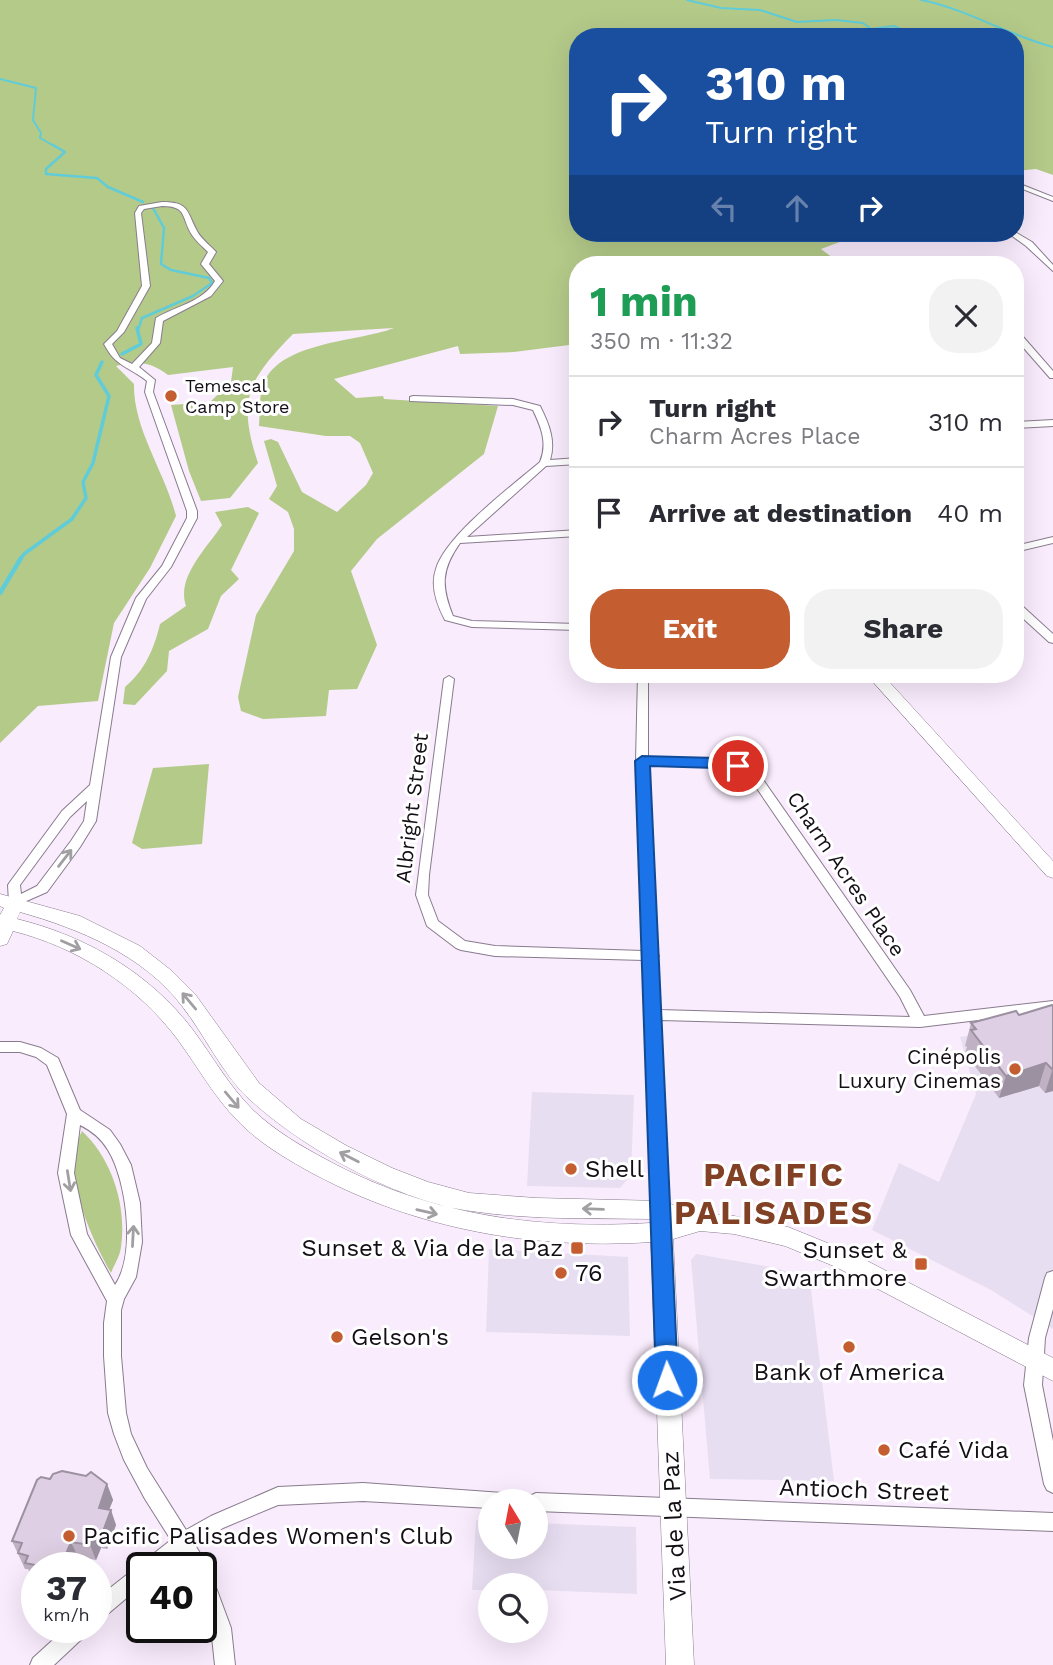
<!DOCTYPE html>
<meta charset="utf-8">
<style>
body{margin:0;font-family:"Work Sans",sans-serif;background:#f2f2f3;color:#2b2b33;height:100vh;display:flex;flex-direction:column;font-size:26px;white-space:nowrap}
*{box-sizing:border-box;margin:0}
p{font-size:23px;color:#7c7c81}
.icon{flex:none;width:38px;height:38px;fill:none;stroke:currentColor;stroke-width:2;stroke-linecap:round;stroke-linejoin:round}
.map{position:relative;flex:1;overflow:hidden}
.details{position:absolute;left:569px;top:256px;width:455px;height:427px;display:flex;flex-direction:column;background:#fff;border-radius:28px;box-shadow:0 7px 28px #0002}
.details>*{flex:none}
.banner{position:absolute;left:569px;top:28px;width:455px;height:214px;border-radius:28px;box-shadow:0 7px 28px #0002;background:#1a4fa0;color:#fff;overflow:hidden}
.needle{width:46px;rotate:350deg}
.tools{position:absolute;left:478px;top:1489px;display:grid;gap:14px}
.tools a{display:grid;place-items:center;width:70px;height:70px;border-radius:50%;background:#fff;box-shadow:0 7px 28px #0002;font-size:35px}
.speed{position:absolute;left:21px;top:1552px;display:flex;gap:14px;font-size:35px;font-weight:700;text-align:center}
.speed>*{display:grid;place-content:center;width:91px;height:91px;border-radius:50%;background:#fff;box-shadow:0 7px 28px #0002;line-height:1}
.speed small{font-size:18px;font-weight:400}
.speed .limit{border:4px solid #111;border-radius:10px;background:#fff;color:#111}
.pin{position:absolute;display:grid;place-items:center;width:60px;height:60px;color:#fff;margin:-30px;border:4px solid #fff;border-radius:50%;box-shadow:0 2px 7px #0007}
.me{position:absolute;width:77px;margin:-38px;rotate:358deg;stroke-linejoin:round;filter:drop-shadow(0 0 5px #0008)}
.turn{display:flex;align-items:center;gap:24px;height:147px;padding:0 21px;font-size:32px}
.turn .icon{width:91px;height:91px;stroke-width:2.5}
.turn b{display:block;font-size:49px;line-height:60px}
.lanes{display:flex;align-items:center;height:66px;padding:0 21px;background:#0003;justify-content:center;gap:35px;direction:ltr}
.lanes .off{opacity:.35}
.round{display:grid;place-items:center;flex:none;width:74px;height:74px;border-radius:28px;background:#f2f2f3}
.overview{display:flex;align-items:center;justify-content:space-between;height:119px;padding:0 21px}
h1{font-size:42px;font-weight:700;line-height:52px;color:#1e9e55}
.action{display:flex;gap:14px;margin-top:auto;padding:14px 21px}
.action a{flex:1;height:80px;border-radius:28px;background:#c45d30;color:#fff;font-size:28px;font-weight:700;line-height:80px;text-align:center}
.action a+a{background:#f2f2f3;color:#2b2b33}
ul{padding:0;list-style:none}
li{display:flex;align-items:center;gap:21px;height:91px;padding:0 21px;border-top:2px solid #e1e1e2}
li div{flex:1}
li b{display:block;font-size:26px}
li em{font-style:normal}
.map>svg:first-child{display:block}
.commercial{fill:#e8def2}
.green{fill:#b4ca89}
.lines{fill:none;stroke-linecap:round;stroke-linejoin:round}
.stream-far3{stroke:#60ccd8;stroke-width:2}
.stream-far2{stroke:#60ccd8;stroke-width:2.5}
.stream-far1{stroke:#60ccd8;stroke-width:3.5}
.stream{stroke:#60ccd8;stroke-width:4.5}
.street-casing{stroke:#897b8e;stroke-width:2}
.secondary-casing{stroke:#897b8e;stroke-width:1}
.street{fill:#fff;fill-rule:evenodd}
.secondary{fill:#fff;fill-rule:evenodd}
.wall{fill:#c0b2c4}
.shaded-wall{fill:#9c91a0}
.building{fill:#dfcfe4;stroke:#9c91a0;stroke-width:2}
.oneway{stroke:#a19fa2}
.route{fill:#1a73e8;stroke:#114b97;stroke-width:2}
.poi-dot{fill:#c45d30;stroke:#fff;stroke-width:2.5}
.labels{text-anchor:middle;stroke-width:6;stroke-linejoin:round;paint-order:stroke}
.far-poi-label{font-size:18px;fill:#140f16;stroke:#fff;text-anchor:start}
.street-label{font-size:21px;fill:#140f16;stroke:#fff}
.poi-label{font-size:21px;fill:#140f16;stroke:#fff;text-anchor:end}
.near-poi-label{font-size:24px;fill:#140f16;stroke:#fff;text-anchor:start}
.near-street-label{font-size:24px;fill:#140f16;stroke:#fff}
.near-district-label{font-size:33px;font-weight:bold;letter-spacing:2px;fill:#824024;stroke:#fff}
</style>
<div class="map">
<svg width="1053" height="1665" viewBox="0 0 1053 1665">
<rect width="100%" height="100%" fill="#f9ecfd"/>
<g class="commercial">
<polygon points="1053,1021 1053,1329 991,1290 872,1230 899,1163 939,1182 976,1094 960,1037"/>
<polygon points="532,1092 634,1095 631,1175 620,1188 527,1186"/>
<polygon points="489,1249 628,1257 630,1336 486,1332"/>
<polygon points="696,1254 777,1268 810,1281 834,1481 710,1479 691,1260"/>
<polygon points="476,1520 490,1521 490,1547 536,1547 536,1523 636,1527 637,1594 536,1590 536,1586 490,1586 490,1590 472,1590"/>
</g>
<g class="green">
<path d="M0,0h1053v175l-17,-6 -21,2v-134h-437v196h286l-43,16 20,15h-263l-1,80 -63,8 -54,2 -2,-8 -124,33 22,19 27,-2 1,3 114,7 -14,48 -107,85 -26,32 26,74 -20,44 -28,1 -3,26 -63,3 -22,-8 -3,-14 18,-82 38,-64v-22l-6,-17 -19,-13 8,-13 -13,-45 7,-2 7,3 24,50 35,20 29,-27 7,-12 -13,-30 -10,-7h-24l-67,-10c1,-11 0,-22 2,-33 8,-52 95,-50 133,-65l-101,6c-45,46 -56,65 -35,129l-28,35 -29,3 -12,-30 -18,-66 39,-3 21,-20 2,-15 -65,8c-18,-14 -31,-14 -52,-9l18,18c-1,45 31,88 42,132l-26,52 -36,55 -16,78 -60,5 -38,37z"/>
<path d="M248,507l11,6 -28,57 8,9 -18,17 -13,33 -39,22 -2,20 -32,34 -12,-1 2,-17c20,-17 29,-38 35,-63l26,-18c-10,-29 21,-58 36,-81l-7,-13z"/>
<polygon points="209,764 202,844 142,849 132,843 153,768"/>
<path d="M82,1131c30,28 45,75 39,116 -1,9 -7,18 -10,26 -17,-30 -42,-85 -37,-121 2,-7 5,-15 8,-21z"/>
</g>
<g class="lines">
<g class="stream-far3">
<polyline points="687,0 721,8 760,10 797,22 836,20 863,23 871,29 894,26 907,32 953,35 1004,31"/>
<path d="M921,0c46,9 86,35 132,47"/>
<polyline points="0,79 36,88 33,120 41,133 40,138 56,147"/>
</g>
<g class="stream-far2">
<polyline points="53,145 65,152 46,169 46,174 97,178 108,187 143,202"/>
<polyline points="138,330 142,318 193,296 212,283 209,278 171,270 161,264 164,228 153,208"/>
</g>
<g class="stream-far1">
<polyline points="122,354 141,344 137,328"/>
<polyline points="20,560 24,554 72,519 86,498 83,482 93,463 109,396 96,375 102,362"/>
</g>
<polyline class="stream" points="0,593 21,558"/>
<g class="street-casing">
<g id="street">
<polygon points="1015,182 1053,197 1053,201 1015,186"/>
<path d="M162,202c27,0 24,8 35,29 4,8 13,14 19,21l-7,12 14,17 -12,15 -48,25 -3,22 -21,24 16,13 -2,12 44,119v7l-26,49 -25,32 -25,58 -25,164 -16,26 -33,45 -32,14 -6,-4 -1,-17 2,-3 52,-71 28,-26 21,-128 25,-59 26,-32 25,-48v-7l-42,-119 2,-11c-19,-15 -31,-14 -43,-37l13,-13 25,-45 -7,-73 4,-7zM162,206c26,0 19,12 30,29 4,6 11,12 16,17l-7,12 14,17c-12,21 -39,25 -59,37l-4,25 -20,21 -12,-6 -8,-14 12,-12 26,-46 -9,-73 3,-4zM87,801l-3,20 -13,20 -34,45 -16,8 -1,-9 50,-68z"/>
<polygon points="1015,232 1032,242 1053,265 1053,271 1026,246 1008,233"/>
<polygon points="1015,331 1018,331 1053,371 1053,378 1050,378 1015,338"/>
<path d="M413,396l100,3 27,7c9,18 16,35 10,54l28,-2v6l-32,2 -79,71 111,-7v6l-118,7c-19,27 -19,43 -7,73l19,5 106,3v6l-106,-3 -27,-7c-8,-15 -15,-34 -9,-51 10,-34 76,-83 104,-107 8,-19 1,-35 -7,-52l-20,-5 -103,-4v-4z"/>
<polygon points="1053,420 1053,426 1015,428 1015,422"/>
<polygon points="1053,537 1053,543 1015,552 1015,546"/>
<polygon points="1015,602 1019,603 1053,634 1053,643 1049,642 1015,611"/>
<path d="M638,674h10v83c38,1 73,0 109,14l153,219 14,26 129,-15v10l-133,16 -260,-7 9,190 -3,5 -5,1 -5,-1 -3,-5 -9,-250 -149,-4 -34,-6 -5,-2 -29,-22 -11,-31 28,-216 5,-3 5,3 -25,196 -1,20 10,26 27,20 30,5 148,5 -7,-190zM648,765l65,2 36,10 151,220 10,20 -251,-7 -2,-51 2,-3 -2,-3z"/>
<path d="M0,1042h20l21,6 17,10 22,52 30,20 10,14 11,21 9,38 2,39 -6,35 -12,22 -3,11v46l5,57 5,21 16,34 39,62 25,-14 67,-29 85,-4 169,12 4,-2 517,20v18l-517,-20v-9h-46v6l-127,-7 -85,4 -55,23 -28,17 13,21 23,62 4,37h-20l-4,-37 -10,-28v-32h-13l-8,-13 -17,13h-21v17l-39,33 -7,2v-21l75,-59 -26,-41 -21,-39 -10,-26 -6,-21 -4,-57v-33l3,-22 -36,-66 -13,-62 9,-59 -20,-49 -11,-8 -16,-5h-20zM80,1125c12,6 21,13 28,25 19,31 28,104 7,135l-28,-51 -13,-61z"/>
<polygon points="1053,1271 1053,1309 1045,1338 1042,1385 1053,1441 1053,1493 1047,1490 1044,1484 1024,1385 1029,1338 1045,1278 1047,1273"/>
<polygon points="66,1628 89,1628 86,1635 54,1665 30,1665 33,1658"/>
</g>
</g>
<g class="secondary-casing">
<g id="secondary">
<polygon points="866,674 882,674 1053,861 1053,878 1047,876"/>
<path d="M0,894l80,22 60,30 32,25 23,23 64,89 42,36 46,27 45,22 36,14 41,11 67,5 125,3 39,12 34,3 54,11 64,26 201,105v23l-217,-114 -51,-21 -51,-12 -34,-3 -27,8 21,426h-28l-15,-423c-118,8 -235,-13 -339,-69 -27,-15 -53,-30 -74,-52 -24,-24 -40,-54 -60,-81 -40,-54 -101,-93 -165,-109l-6,13 -7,2v-31l4,-7 -4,-2zM20,912c60,17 123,43 162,94 22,28 40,67 65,91 53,50 150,104 224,114 59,9 120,7 180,8l-1,4c-114,7 -221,-8 -323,-63 -26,-14 -52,-29 -74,-50 -24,-24 -40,-53 -60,-80 -43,-57 -107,-94 -176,-111z"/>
</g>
</g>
<use href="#street" class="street"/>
<use href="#secondary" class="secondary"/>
</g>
<g class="wall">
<polygon points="1052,1005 1053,1091 1045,1093 1039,1086 999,1098 965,1053 967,1047 965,1046 971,1023 1019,1015"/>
<polygon points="50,1479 107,1484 113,1500 109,1509 116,1525 107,1549 101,1548 96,1560 78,1557 73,1568 37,1568 37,1579 32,1578 28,1569 25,1569 12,1541"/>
</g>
<g class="shaded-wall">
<polygon points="1046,1063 1039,1086 999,1098 1006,1076"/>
<polygon points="1053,1070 1053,1091 1045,1093 1052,1071"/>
<polygon points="107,1484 113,1500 104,1523 99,1508"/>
<polygon points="111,1510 116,1525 107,1549 102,1534"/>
<polygon points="95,1533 101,1548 96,1560 90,1545"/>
<polygon points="71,1542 78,1557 73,1568 60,1568"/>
</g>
<g class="building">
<polygon points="1052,1005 1053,1007 1053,1070 1046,1063 1006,1076 971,1030 976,1029 971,1023 1016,1011 1019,1015"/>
<polygon points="62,1471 86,1476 91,1472 107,1484 99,1508 111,1510 102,1534 95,1533 90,1545 71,1542 60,1568 49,1568 25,1563 28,1556 18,1553 22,1543 12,1541 37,1480 41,1477 50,1479 53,1474"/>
</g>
<defs><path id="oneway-shaft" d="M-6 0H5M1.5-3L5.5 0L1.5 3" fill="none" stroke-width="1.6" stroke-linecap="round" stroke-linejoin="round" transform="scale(1.75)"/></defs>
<g class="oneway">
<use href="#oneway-shaft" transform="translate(65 858) rotate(-52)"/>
<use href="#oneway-shaft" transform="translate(71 945) rotate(24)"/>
<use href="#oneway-shaft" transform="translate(189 1001) rotate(-130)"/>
<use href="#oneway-shaft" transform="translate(232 1100) rotate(50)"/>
<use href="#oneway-shaft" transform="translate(349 1157) rotate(-153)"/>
<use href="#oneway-shaft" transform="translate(69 1181) rotate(81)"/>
<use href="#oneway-shaft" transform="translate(593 1209) rotate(-178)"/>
<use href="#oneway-shaft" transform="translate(427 1212) rotate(13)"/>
<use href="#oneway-shaft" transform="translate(133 1236) rotate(-87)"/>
</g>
<polygon class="route" points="642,756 716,758 743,763 745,766 738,771 716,768 650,766 678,1380 675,1387 667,1390 659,1387 656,1380 635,761"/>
<g class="poi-dot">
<circle cx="171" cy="396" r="7"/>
<circle cx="1015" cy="1069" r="7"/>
<circle cx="571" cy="1169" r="7"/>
<rect x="570" y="1241" width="14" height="14" rx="3.5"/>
<rect x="914" y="1257" width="14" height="14" rx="3.5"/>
<circle cx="561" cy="1273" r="7"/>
<circle cx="337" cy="1337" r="7"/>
<circle cx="849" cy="1347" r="7"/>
<circle cx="884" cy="1450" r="7"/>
<circle cx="69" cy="1536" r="7"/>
</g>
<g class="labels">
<g class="far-poi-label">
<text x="185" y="392">Temescal<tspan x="185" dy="21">Camp Store</tspan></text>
</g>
<g class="street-label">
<text transform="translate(412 808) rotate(-83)" y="7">Albright Street</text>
<text transform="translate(846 874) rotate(56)" y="7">Charm Acres Place</text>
</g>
<g class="poi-label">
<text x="1001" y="1064">Cinépolis<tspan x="1001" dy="24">Luxury Cinemas</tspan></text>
</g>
<g class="near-poi-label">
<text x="585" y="1177">Shell</text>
<text x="563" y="1256" text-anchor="end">Sunset &amp; Via de la Paz</text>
<text x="907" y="1258" text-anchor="end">Sunset &amp;<tspan x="907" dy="28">Swarthmore</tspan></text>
<text x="575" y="1281">76</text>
<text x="351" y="1345">Gelson's</text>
<text x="849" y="1380" text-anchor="middle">Bank of America</text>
<text x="898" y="1458">Café Vida</text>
<text x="83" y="1544">Pacific Palisades Women's Club</text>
</g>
<g class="near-street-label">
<text transform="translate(864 1490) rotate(2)" y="8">Antioch Street</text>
<text transform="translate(674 1526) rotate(-93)" y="8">Via de la Paz</text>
</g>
<g class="near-district-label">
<text x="774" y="1186">PACIFIC<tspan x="774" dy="38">PALISADES</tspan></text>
</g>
</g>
</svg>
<div class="tools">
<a><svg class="needle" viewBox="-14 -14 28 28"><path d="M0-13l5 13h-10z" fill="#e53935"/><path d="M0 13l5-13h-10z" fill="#7c7c81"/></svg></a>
<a><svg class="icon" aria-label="search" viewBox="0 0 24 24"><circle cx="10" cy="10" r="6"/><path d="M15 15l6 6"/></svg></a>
</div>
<div class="speed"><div>37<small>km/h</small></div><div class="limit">40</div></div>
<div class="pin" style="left:738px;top:766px;background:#d93025"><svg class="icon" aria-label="arrive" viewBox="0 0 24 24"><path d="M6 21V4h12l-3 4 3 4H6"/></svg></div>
<svg class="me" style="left:667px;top:1380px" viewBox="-20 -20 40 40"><circle r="17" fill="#1a73e8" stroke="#fff" stroke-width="3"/><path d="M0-11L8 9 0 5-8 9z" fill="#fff"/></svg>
<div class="banner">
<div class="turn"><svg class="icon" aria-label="right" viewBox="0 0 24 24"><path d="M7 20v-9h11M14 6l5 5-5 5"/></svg><div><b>310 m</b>Turn right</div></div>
<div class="lanes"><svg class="icon off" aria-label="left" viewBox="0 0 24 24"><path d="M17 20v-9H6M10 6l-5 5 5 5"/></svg><svg class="icon off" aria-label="ahead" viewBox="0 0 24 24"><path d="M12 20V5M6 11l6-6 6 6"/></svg><svg class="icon" aria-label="right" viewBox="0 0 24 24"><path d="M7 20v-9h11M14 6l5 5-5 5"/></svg></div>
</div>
<section class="details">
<div class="overview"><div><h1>1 min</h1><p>350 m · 11:32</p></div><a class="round"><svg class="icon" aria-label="close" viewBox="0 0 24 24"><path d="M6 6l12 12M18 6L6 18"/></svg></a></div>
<ul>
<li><svg class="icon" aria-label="right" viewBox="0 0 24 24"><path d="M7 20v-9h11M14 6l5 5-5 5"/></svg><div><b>Turn right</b><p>Charm Acres Place</p></div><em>310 m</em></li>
<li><svg class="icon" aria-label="arrive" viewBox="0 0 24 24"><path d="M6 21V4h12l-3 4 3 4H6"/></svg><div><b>Arrive at destination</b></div><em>40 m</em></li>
</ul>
<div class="action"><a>Exit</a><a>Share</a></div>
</section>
</div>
